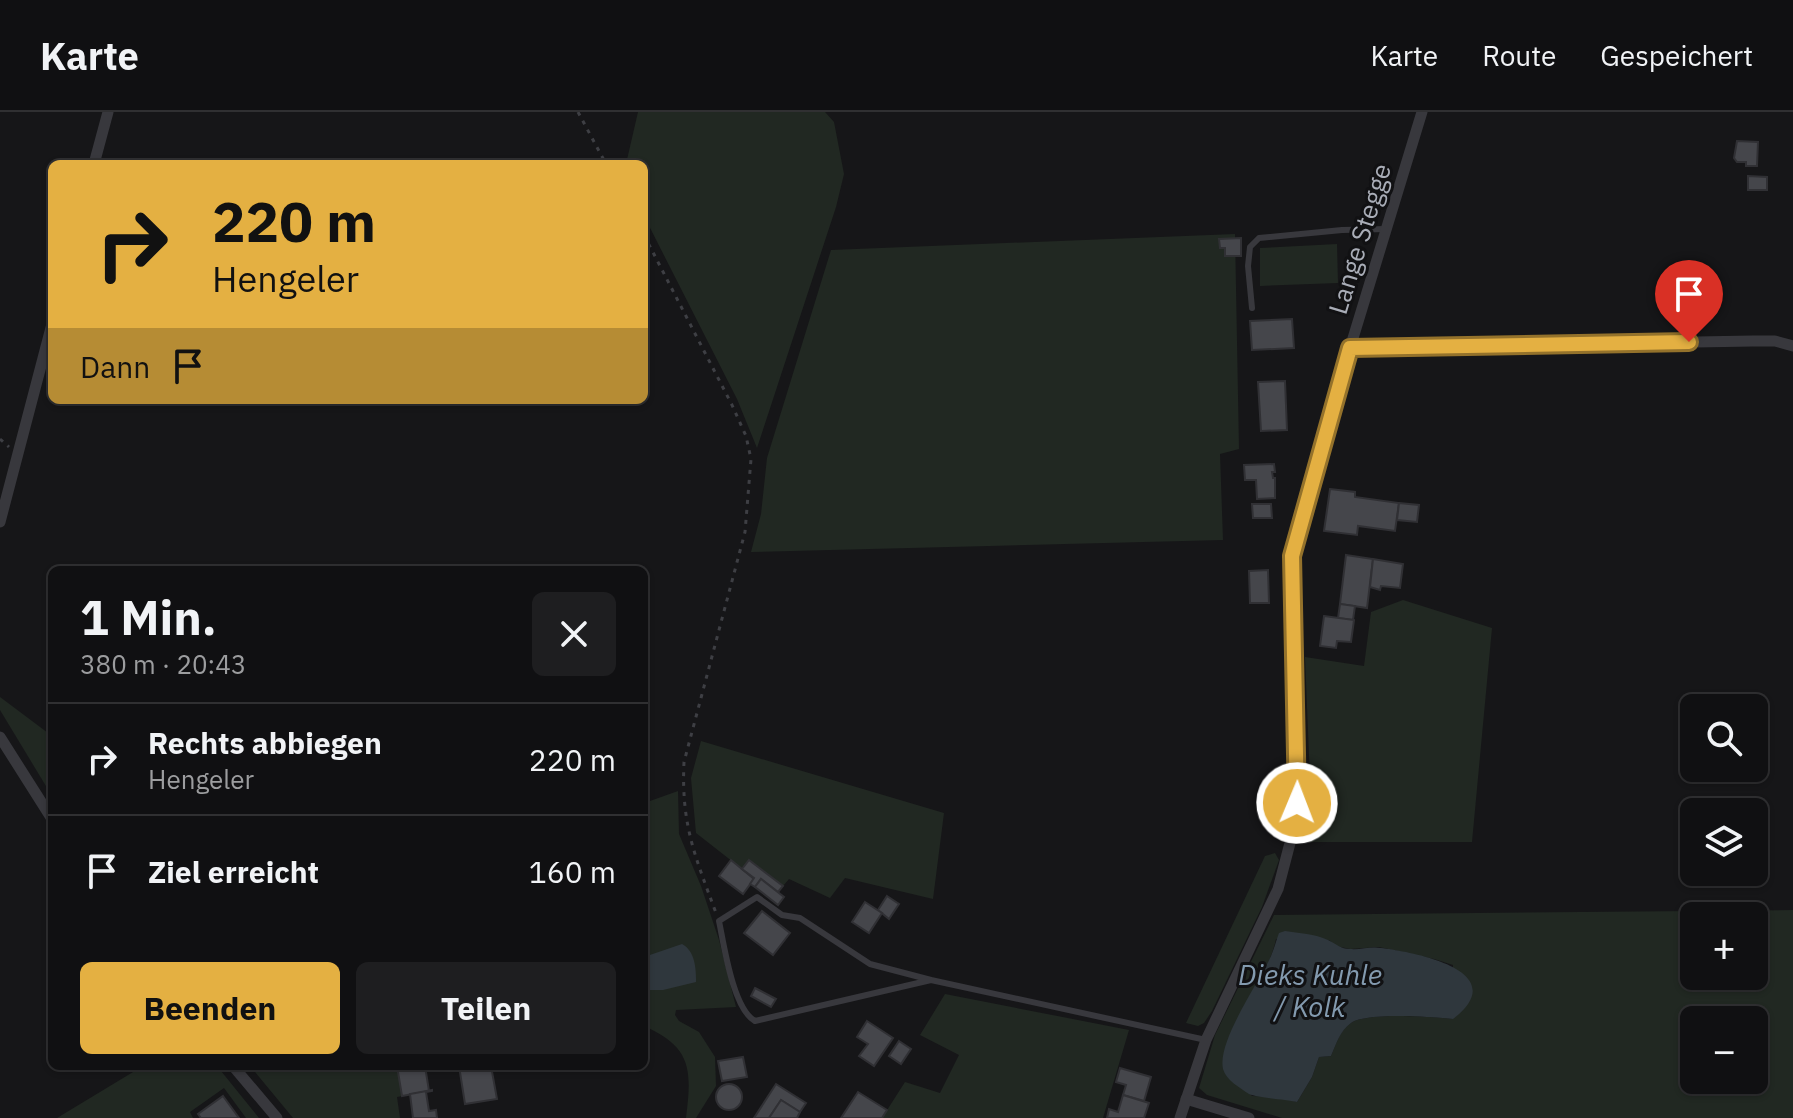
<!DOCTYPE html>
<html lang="de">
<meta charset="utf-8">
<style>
body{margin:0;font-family:"IBM Plex Sans",sans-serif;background:#1e1e20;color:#f1f3f6;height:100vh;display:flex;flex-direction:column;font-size:30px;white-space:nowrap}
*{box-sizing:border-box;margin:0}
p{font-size:26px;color:#9c9d9f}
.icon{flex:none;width:44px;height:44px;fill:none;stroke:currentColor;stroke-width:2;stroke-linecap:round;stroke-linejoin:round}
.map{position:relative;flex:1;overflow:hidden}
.panel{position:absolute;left:48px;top:454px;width:600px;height:504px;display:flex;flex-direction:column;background:#101012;border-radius:12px;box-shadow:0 2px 6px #0004,0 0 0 2px #303032}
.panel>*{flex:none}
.hud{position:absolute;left:48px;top:48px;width:600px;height:244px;border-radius:12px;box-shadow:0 2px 6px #0004,0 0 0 2px #303032;background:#e4b042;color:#111;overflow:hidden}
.tools{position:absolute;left:1680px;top:582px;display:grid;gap:16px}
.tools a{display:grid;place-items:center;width:88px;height:88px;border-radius:12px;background:#101012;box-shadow:0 2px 6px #0004,0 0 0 2px #303032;font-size:40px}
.pin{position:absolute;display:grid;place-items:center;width:68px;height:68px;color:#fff;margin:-82px -34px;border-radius:50% 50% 50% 0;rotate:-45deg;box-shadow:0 0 8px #0007}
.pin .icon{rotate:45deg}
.me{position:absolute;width:88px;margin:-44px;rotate:1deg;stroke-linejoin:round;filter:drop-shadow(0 0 6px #0008)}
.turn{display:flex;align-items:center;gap:28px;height:168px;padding:0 32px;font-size:36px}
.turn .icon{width:104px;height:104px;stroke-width:2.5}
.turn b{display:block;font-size:56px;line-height:68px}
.then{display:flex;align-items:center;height:76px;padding:0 32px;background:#0003;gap:16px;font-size:30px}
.round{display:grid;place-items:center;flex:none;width:84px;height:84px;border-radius:12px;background:#1e1e20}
.summary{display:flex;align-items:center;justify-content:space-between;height:136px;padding:0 32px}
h1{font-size:48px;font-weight:700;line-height:60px}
.button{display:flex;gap:16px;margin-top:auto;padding:16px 32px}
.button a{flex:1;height:92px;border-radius:12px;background:#e4b042;color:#111;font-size:32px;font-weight:700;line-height:92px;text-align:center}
.button a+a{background:#1e1e20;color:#f1f3f6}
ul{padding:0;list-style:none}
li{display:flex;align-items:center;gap:24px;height:112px;padding:0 32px;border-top:2px solid #303032}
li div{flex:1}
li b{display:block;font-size:30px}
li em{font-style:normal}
header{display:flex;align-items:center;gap:48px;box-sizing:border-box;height:112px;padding:0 40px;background:#101012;border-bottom:2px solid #303032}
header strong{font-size:38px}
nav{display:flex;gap:44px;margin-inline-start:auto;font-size:28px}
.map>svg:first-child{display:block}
.green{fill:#212822;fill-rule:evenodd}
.water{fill:#2f373d}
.building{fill:#45464b;stroke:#303034;stroke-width:2}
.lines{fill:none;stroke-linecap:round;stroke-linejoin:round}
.path{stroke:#3e3f44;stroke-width:3;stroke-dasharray:4 6;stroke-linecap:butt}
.lane{stroke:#38383d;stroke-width:6}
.street{stroke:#38383d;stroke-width:11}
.route-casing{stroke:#94722b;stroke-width:20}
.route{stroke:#e4b042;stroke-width:14}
.labels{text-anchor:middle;stroke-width:6;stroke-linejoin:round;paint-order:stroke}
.street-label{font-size:26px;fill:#a9adb7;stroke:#111113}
.water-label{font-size:28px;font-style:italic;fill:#839aaf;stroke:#111113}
</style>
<header>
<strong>Karte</strong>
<nav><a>Karte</a><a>Route</a><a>Gespeichert</a></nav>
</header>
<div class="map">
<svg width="1793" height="1006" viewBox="0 0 1793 1006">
<rect width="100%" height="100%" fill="#161618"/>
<g class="green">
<polygon points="638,0 825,0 834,10 844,62 836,95 757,336 737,287 644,104 644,52 626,52"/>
<polygon points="1235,122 1239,337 1220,342 1223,428 751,440 761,402 767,346 831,138"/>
<polygon points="1337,132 1338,171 1260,174 1260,136"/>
<polygon points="1403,488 1492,516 1472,730 1306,730 1310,668 1305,545 1364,554 1371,500"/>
<polygon points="0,585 52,624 52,684 0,598"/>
<polygon points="701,629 944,701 933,787 845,766 830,786 789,767 783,774 749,748 742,757 696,721 691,666"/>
<path d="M678,679l1,43 22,52 18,54 17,67 -60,3 -1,5 4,6 20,11 16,25 1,29 -20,32h-10c6,-48 6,-71 -42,-92v-195l6,-30z"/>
<polygon points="1275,741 1279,748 1262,795 1212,899 1204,911 1198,914 1186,911 1265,744"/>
<path d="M1793,798v208h-511l-75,-23 -8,-7 16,-53 59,-120zM1694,804h60v60h-60zM1276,827l53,1 7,6 14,3 29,-2 55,12 19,6v54c-21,-2 -86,-7 -102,4 -11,7 -15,21 -20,33l-12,1 -7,20 -15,25 -18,-5 -27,-1 -29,-36c9,-44 44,-79 53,-121zM1694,908h60v60h-60z"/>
<polygon points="945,882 1129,918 1103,1006 882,1006 905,970 940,981 959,943 920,923"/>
<polygon points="143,954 217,954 259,1006 246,1006 224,976 190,1000 193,1006 57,1006"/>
<polygon points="250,954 397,954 402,984 397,985 400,1006 293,1006"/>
</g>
<g class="water">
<path d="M1285,819c14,2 30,3 43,9 8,4 13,9 22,9 11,1 21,-3 31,-1 33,4 134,23 72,71 -21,-2 -86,-7 -102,4 -11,8 -15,21 -20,33l-12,1 -7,20 -15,25c-12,-3 -39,-4 -48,-8 -9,-6 -23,-14 -26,-25 -6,-28 36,-86 48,-113 3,-7 5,-15 8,-23z"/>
<path d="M682,832c13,7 14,24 14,38l-33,8h-19v-33z"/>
</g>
<g class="building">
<polygon points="1737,29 1758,30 1757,54 1746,54 1746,50 1737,50 1734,46"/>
<polygon points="1748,64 1767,65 1767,78 1748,78"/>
<polygon points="1241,126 1241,144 1225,144 1225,136 1220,136 1219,127"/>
<polygon points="1292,207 1294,236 1252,238 1250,209"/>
<polygon points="1285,269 1287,318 1261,319 1258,270"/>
<polygon points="1274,352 1275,360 1272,360 1273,366 1275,366 1275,386 1257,387 1256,368 1245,368 1244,353"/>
<polygon points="1330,377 1355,380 1355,385 1399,391 1395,419 1358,414 1357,423 1324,419"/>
<polygon points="1399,391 1419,393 1417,410 1397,408"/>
<polygon points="1252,392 1271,392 1272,406 1253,406"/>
<polygon points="1346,443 1373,447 1367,496 1340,492"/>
<polygon points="1373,447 1403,452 1400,476 1381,474 1380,478 1370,475"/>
<polygon points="1268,458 1269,491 1250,491 1249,459"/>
<polygon points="1340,492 1355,494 1353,508 1338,506"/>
<polygon points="1324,504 1354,508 1351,530 1337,529 1336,536 1320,534"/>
<polygon points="731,748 754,767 743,782 719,764"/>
<polygon points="749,748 783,774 778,780 761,767 755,775 750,772 754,766 742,757"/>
<polygon points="761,767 784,785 778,793 755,775"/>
<polygon points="887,784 899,792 889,807 878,798"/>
<polygon points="865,790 882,801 869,821 852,810"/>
<polygon points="762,799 790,821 773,843 744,821"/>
<polygon points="755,876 776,887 771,895 751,884"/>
<polygon points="867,909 893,926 874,954 859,944 868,932 857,925"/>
<polygon points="899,929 911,937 901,952 889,944"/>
<polygon points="743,945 747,965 722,969 718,949"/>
<polygon points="397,954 425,954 429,979 402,984"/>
<polygon points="459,954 491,954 497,987 465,992"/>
<polygon points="1120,956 1151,965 1144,989 1123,983 1126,973 1116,970"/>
<circle cx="729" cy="985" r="13"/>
<polygon points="776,972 806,991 800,1000 781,988 769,1006 754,1006"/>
<polygon points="432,978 432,979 426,980 429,999 436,998 437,1006 413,1006 410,982"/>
<polygon points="858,980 887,998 882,1006 841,1006"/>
<polygon points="1123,983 1149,991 1144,1006 1107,1006 1109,997 1118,1000"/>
<polygon points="223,984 239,1006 201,1006 198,1002"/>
<polygon points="781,988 800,1000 797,1006 769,1006"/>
</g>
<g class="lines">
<g class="path">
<polyline points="578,0 606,52"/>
<path d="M644,123l88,170 14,31 5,23 -6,73 -61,230c-3,63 11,94 32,151"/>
<polyline points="0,327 9,335"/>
</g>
<g class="lane">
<polyline points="1252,196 1248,154 1250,135 1259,126 1342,118 1387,117"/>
<path d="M931,868l-61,-16 -70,-46 -18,-3 -25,-18 -38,24c5,24 14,88 36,100l176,-41 275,60"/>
</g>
<g class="street">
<polyline points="94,52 108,0"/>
<polyline points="1350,236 1753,229 1775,229 1793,234"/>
<polyline points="0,410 52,212"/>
<polyline points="0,625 52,707"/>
<polyline points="233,954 277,1006"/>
<polyline points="1186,987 1249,1006"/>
<polyline points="1180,1006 1206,928 1278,777 1296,708 1299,674 1292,444 1350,236 1422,0"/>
</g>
</g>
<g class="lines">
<g class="route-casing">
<polyline id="route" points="1297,691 1292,444 1350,236 1689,230"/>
</g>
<use href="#route" class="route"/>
</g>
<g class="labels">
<g class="street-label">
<text transform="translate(1360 127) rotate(-73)" y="9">Lange Stegge</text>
</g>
<g class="water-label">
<text x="1310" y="873">Dieks Kuhle<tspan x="1310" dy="32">/ Kolk</tspan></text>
</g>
</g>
</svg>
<div class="tools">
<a><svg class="icon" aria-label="search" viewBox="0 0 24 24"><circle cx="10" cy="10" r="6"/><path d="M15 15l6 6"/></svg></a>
<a><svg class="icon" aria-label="layers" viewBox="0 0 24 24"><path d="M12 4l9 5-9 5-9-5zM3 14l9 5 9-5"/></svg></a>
<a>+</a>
<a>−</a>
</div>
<div class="pin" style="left:1689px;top:230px;background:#d93025"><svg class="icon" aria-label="arrive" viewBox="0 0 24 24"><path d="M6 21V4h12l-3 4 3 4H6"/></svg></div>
<svg class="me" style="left:1297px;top:691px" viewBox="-20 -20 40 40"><circle r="17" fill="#e4b042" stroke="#fff" stroke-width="3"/><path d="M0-11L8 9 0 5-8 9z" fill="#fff"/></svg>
<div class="hud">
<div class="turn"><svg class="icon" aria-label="right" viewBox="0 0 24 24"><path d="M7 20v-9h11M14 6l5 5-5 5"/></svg><div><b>220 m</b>Hengeler</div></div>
<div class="then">Dann<svg class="icon" aria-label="arrive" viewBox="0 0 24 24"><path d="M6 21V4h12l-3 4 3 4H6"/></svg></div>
</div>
<section class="panel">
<div class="summary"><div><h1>1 Min.</h1><p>380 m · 20:43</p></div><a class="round"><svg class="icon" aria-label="close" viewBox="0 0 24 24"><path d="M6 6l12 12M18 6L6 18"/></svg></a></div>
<ul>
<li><svg class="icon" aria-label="right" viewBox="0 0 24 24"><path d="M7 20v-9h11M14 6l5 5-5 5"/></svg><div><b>Rechts abbiegen</b><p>Hengeler</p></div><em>220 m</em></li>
<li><svg class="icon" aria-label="arrive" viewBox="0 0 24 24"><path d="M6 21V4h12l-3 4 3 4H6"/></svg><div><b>Ziel erreicht</b></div><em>160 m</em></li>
</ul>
<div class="button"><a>Beenden</a><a>Teilen</a></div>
</section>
</div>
